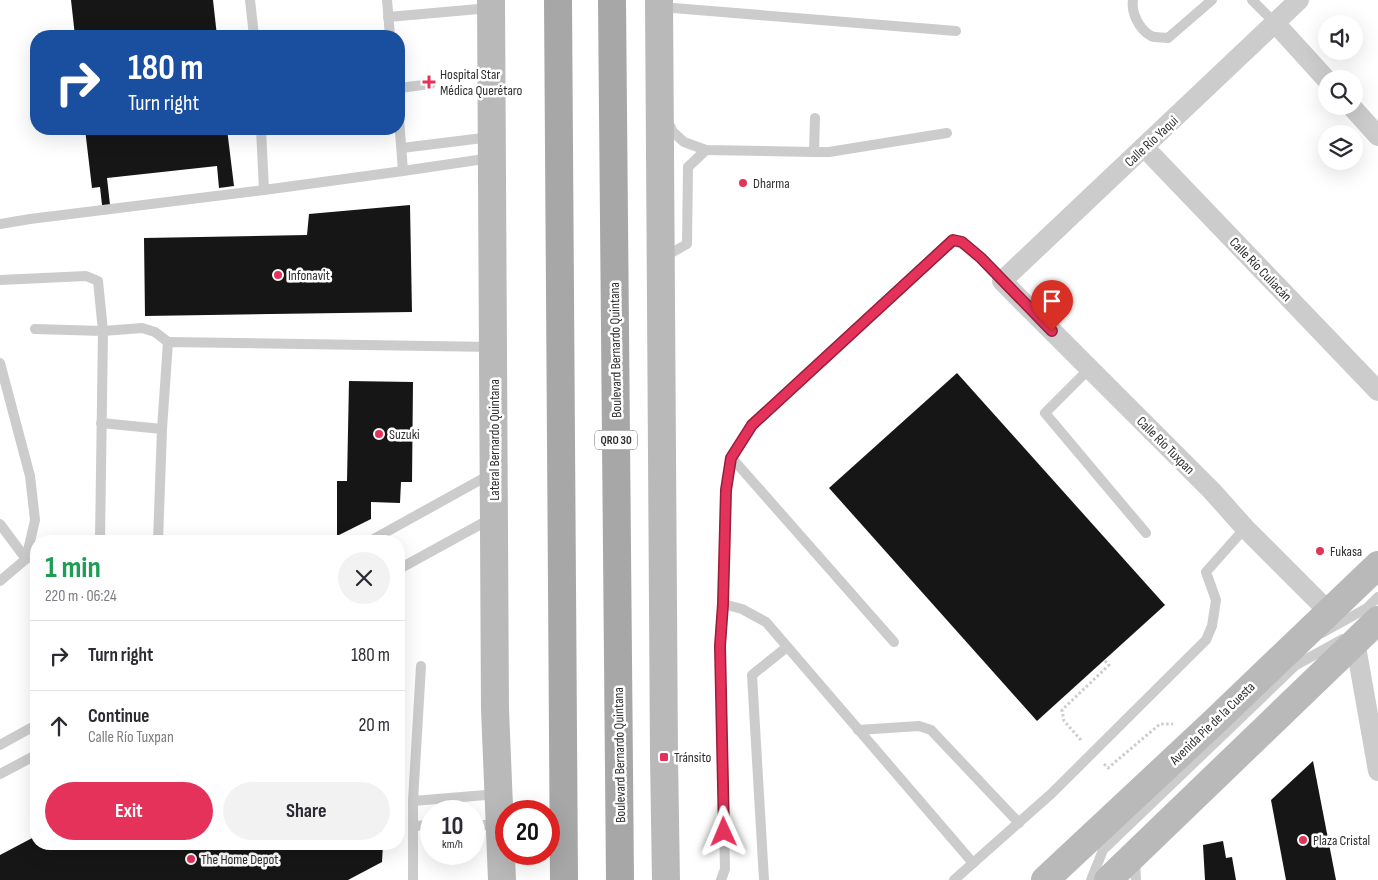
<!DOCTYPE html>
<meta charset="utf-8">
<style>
body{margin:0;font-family:"Sofia Sans Condensed",sans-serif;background:#f2f2f3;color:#2b2b33;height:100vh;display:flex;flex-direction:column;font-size:19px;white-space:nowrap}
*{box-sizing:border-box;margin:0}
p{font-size:16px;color:#7c7c81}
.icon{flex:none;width:28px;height:28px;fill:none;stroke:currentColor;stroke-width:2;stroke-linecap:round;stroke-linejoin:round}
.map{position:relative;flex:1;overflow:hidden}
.side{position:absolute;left:30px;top:535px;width:375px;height:315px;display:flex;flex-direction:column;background:#fff;border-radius:20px;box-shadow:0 5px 20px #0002}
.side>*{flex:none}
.banner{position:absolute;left:30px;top:30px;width:375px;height:105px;border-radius:20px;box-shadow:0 5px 20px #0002;background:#1a4fa0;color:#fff;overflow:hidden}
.buttons{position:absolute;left:1318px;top:15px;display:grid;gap:10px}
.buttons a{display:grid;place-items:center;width:45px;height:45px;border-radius:50%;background:#fff;box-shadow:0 5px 20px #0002;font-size:25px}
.speed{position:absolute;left:420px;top:800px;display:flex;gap:10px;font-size:25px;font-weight:700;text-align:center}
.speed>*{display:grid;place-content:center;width:65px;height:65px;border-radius:50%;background:#fff;box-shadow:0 5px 20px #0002;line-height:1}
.speed small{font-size:12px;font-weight:400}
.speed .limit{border:8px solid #d22;background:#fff;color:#111}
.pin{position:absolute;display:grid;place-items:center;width:42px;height:42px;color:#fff;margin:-51px -21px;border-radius:50% 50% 50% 0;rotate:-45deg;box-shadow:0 0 5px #0007}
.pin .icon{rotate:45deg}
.me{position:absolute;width:55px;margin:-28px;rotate:359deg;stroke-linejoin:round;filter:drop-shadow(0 0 4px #0008)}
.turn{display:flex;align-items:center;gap:18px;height:105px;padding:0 15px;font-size:22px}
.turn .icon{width:65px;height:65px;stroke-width:2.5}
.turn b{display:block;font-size:35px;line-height:42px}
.round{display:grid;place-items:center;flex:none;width:52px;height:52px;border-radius:26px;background:#f2f2f3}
.summary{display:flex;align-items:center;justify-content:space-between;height:85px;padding:0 15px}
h1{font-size:30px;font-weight:700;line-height:38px;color:#1e9e55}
.primary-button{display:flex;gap:10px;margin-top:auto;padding:10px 15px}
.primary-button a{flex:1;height:58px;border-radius:30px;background:#e4325a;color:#fff;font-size:20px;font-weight:700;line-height:58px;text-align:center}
.primary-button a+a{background:#f2f2f3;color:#2b2b33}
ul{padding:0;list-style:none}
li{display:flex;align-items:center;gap:15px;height:70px;padding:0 15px;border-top:1px solid #e1e1e2}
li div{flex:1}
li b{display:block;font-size:19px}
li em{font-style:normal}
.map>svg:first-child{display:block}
.building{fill:#161616}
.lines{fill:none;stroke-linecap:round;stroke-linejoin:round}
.path{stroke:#ccc;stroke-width:3;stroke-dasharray:2.5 2.5;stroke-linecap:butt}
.lane{stroke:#ccc;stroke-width:10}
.street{stroke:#ccc;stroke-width:20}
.secondary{stroke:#b9b9b9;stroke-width:28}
.primary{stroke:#a7a7a7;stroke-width:28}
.route-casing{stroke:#94203a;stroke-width:12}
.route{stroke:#e4325a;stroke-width:9}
.poi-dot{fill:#e4325a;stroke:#fff;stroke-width:2}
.labels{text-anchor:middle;stroke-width:5;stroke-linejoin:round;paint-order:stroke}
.shield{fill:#fff;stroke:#6d6d6d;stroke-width:1}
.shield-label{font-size:12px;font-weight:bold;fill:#2f2f2f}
.poi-label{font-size:14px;fill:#2f2f2f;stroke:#fff;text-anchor:start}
.street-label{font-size:14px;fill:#2f2f2f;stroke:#fff}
</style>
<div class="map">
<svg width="1378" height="880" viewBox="0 0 1378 880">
<rect width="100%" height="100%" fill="#fff"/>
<g class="building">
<polygon points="71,0 213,0 217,36 75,36"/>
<polygon points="85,129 227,129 234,186 219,188 217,166 107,178 110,205 102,205 100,187 92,188"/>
<polygon points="410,205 412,312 145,316 144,238 307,235 309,214"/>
<polygon points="957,373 1165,605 1037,721 829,488"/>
<polygon points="349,381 413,382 412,482 401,482 400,503 371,502 371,519 337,536 337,481 347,481"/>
<polygon points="1313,761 1336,880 1286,880 1271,800"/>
<polygon points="36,836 36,844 383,844 382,862 348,880 0,880 0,855"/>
<polygon points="1223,841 1226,858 1232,857 1236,880 1205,880 1203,845"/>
</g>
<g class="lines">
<g class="path">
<polyline points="1081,740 1064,721 1062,710 1109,665 1104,660"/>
<polyline points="1104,764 1108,768 1160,724 1173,724"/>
</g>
<g class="lane">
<polyline points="250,0 254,36"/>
<polyline points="387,0 390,36"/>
<path d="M1133,0c-2,13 6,29 18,36 5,2 12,1 17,2l44,-38"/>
<polyline points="1252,0 1275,23"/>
<polyline points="661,7 956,31"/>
<polyline points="388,17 490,8"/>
<polyline points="399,88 431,84"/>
<polyline points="667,120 673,132 684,142 706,150 814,152 815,118"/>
<polyline points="261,129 264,190 403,171 399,118"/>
<polyline points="402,148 491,137"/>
<polyline points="814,152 829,152 947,133"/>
<polyline points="403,171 491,158"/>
<polyline points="0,224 30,219 264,190"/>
<polyline points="664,257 687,244 688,167 706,150"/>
<polyline points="0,280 86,276 98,281 103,331 100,541"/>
<polyline points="35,329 103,331 142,328 155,332 168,342"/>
<polyline points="0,363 30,476 35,520 26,559"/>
<polyline points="1089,369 1045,413 1146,533"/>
<polyline points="101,423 162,429"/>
<polyline points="731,457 894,642"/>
<polyline points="0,524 26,559 0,581"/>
<polyline points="158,541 162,429 168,342 492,347"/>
<polyline points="370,541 491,474"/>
<polyline points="399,569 492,518"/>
<path d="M723,604l3,-114 5,-33 21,-32 201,-184c21,4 36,26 49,40"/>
<polyline points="1322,633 1367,608 1378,597"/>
<polyline points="858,730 919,726 931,730 1019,823"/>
<polyline points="0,745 36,725"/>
<polyline points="0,774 36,755"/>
<polyline points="413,801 498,794"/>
<polyline points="474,825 498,825"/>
<polyline points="413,826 431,825"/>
<polyline points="1135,861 1136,880"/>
<polyline points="413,880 413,801 421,666"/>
<polyline points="721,880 725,869 720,646 723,604 742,609 766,622 973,863"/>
<polyline points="764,880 752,675 787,647"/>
<polyline points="954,880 1051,794 1206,640 1212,626 1216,600 1206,572 1245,528"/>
<polyline points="1091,880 1103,850 1296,665 1343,639"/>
</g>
<g class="street">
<polyline points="1299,0 1002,281 1212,491 1245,528 1328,611"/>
<polyline points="1275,23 1326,79"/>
<polyline points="1351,106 1378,136"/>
<polyline points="1144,147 1378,391"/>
<polyline points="1355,641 1378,771"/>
</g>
<g class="secondary">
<polyline points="491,0 495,709 502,880"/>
<polyline points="659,0 664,757 666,880"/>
<polyline points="1045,880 1213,723 1378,565"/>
<polyline points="1108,880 1378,620"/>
</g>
<g class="primary">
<polyline points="558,0 564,880"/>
<polyline points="612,0 620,880"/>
</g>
</g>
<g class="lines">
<g class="route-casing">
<polyline id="route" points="724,832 720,646 723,604 726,490 731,458 752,425 953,240 962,242 981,258 1052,331"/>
</g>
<use href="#route" class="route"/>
</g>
<g class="poi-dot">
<path d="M426.5 74.5h5v5h5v5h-5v5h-5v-5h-5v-5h5z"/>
<circle cx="743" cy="183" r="5"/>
<circle cx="278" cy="275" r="5"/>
<circle cx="379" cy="434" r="5"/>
<circle cx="1320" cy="551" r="5"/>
<rect x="659" y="752" width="10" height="10" rx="2.5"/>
<circle cx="1303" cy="840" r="5"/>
<circle cx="191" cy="859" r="5"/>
</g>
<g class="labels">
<rect class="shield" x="595" y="430.5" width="42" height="19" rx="4"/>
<g class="shield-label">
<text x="616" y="444">QRO 30</text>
</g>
<g class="poi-label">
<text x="440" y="79">Hospital Star<tspan x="440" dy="16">Médica Querétaro</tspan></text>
<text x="753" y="188">Dharma</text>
<text x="288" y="280">Infonavit</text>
<text x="389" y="439">Suzuki</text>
<text x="1330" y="556">Fukasa</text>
<text x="674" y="762">Tránsito</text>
<text x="1313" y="845">Plaza Cristal</text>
<text x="201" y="864">The Home Depot</text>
</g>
<g class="street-label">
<text transform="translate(1151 141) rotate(-43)" y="5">Calle Río Yaqui</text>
<text transform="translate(1261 269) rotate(46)" y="5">Calle Río Culiacán</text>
<text transform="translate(615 350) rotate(-91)" y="5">Boulevard Bernardo Quintana</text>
<text transform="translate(494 440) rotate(-90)" y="5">Lateral Bernardo Quintana</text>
<text transform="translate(1166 445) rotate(45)" y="5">Calle Río Tuxpan</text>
<text transform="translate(1212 723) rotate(-44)" y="5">Avenida Pie de la Cuesta</text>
<text transform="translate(619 755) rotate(-91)" y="5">Boulevard Bernardo Quintana</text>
</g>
</g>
</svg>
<div class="buttons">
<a><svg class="icon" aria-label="sound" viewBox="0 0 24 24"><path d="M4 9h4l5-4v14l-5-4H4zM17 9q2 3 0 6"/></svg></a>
<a><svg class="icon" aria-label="search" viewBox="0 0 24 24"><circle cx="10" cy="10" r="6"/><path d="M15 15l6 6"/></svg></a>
<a><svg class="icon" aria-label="layers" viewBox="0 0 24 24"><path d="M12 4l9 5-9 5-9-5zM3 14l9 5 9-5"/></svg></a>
</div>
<div class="speed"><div>10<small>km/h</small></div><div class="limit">20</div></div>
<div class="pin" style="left:1052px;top:331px;background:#d93025"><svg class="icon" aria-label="arrive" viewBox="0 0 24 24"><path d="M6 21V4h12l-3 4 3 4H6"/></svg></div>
<svg class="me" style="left:724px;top:832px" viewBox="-20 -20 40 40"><path d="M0-17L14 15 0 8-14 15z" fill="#e4325a" stroke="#fff" stroke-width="4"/></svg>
<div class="banner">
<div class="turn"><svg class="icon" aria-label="right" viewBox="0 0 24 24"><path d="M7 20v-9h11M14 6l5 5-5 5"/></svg><div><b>180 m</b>Turn right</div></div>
</div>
<section class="side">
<div class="summary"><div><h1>1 min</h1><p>220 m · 06:24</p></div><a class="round"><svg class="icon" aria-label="close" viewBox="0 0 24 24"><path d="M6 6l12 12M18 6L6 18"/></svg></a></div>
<ul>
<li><svg class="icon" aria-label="right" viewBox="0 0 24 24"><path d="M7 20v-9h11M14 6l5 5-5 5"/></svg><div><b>Turn right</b></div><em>180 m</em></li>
<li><svg class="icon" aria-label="ahead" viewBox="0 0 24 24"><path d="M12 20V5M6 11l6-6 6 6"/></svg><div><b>Continue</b><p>Calle Río Tuxpan</p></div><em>20 m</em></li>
</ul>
<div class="primary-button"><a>Exit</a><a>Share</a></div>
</section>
</div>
